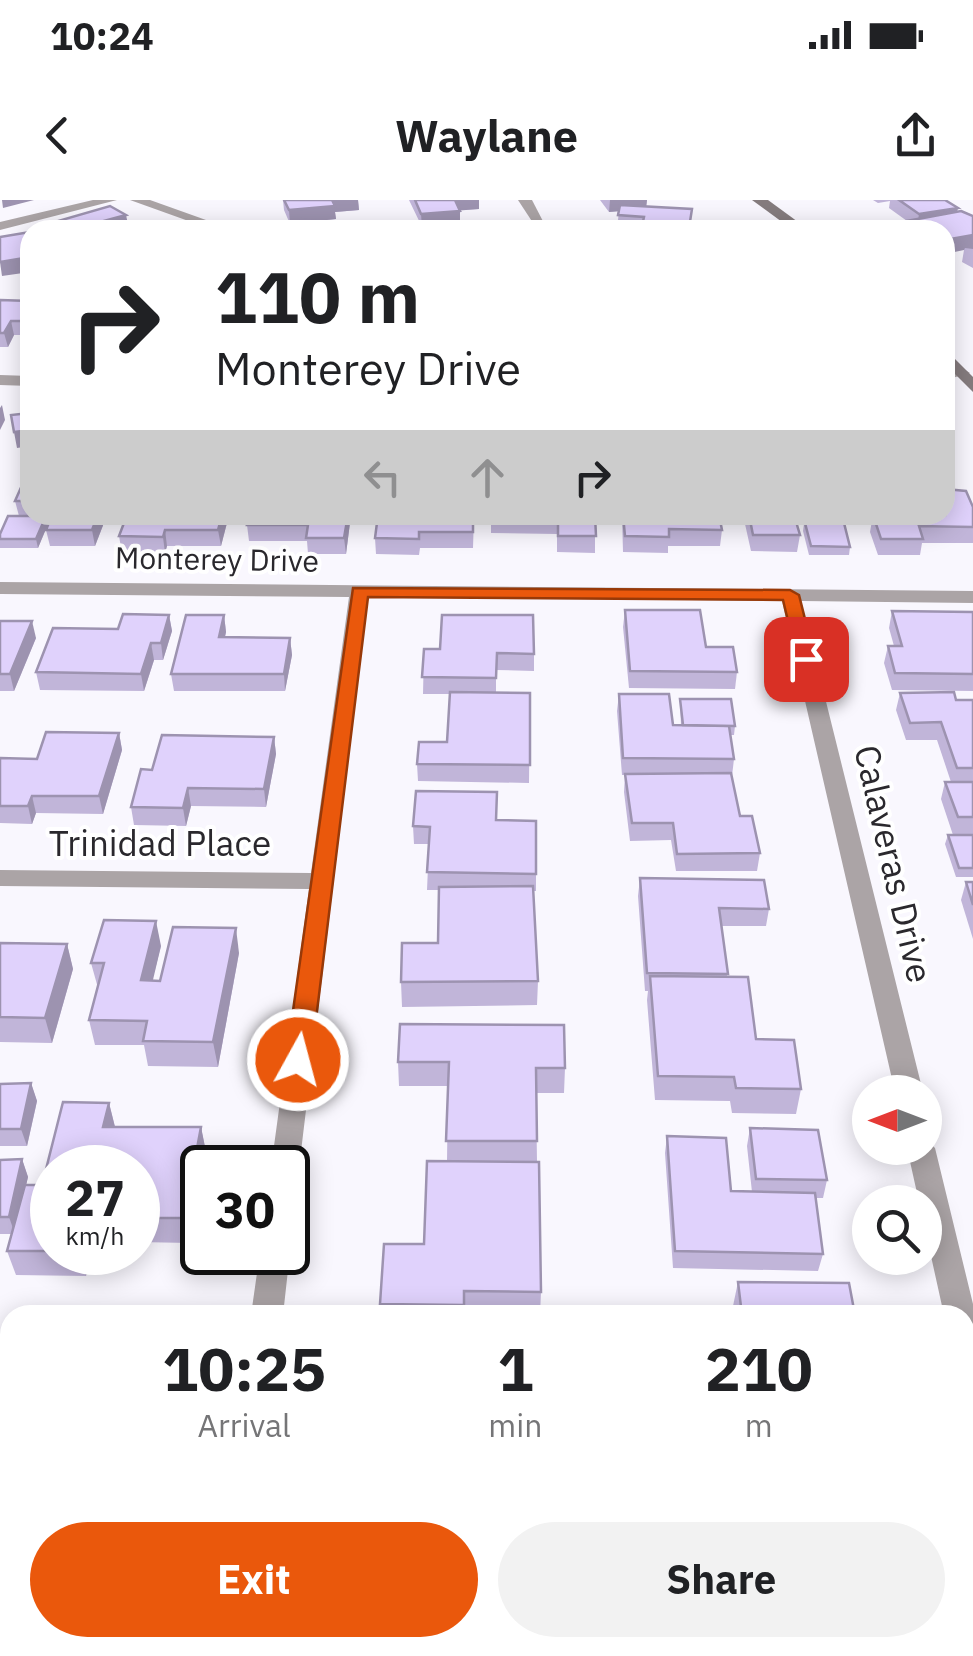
<!DOCTYPE html>
<style>
body{margin:0;font-family:"IBM Plex Sans",sans-serif;background:#f2f2f2;color:#202124;height:100vh;display:flex;flex-direction:column;font-size:38px;white-space:nowrap}
*{box-sizing:border-box;margin:0}
p{font-size:32px;color:#757577}
.icon{flex:none;width:55px;height:55px;fill:none;stroke:currentColor;stroke-width:2;stroke-linecap:round;stroke-linejoin:round}
.map{position:relative;flex:1;overflow:hidden}
.side{position:absolute;left:0px;top:1105px;width:975px;height:352px;display:flex;flex-direction:column;background:#fff;border-radius:30px 30px 0 0;box-shadow:0 5px 25px #0003}
.side>*{flex:none}
.banner{position:absolute;left:20px;top:20px;width:935px;height:305px;border-radius:30px;box-shadow:0 5px 25px #0003;background:#fff;color:#202124;overflow:hidden}
.needle{width:65px;rotate:270deg}
.controls{position:absolute;left:852px;top:875px;display:grid;gap:20px}
.controls a{display:grid;place-items:center;width:90px;height:90px;border-radius:50%;background:#fff;box-shadow:0 5px 25px #0003;font-size:50px}
.speed{position:absolute;left:30px;top:945px;display:flex;gap:20px;font-size:50px;font-weight:700;text-align:center}
.speed>*{display:grid;place-content:center;width:130px;height:130px;border-radius:50%;background:#fff;box-shadow:0 5px 25px #0003;line-height:1}
.speed small{font-size:25px;font-weight:400}
.speed .limit{border:5px solid #111;border-radius:15px;background:#fff;color:#111}
.pin{position:absolute;display:grid;place-items:center;width:85px;height:85px;color:#fff;margin:-42px;border-radius:20px;box-shadow:0 5px 15px #0006}
.me{position:absolute;width:110px;margin:-55px;rotate:7deg;stroke-linejoin:round;filter:drop-shadow(0 0 8px #0008)}
.turn{display:flex;align-items:center;gap:35px;height:210px;padding:0 30px;font-size:45px}
.turn .icon{width:130px;height:130px;stroke-width:2.5}
.turn b{display:block;font-size:70px;line-height:85px}
.lanes{display:flex;align-items:center;height:95px;padding:0 30px;background:#0003;justify-content:center;gap:50px;direction:ltr}
.lanes .off{opacity:.35}
.eta{display:flex;justify-content:space-evenly;align-items:center;height:170px;text-align:center}
.eta b{font-size:60px;font-weight:800;line-height:70px}
.cta{display:flex;gap:20px;margin-top:auto;padding:20px 30px}
.cta a{flex:1;height:115px;border-radius:60px;background:#ea580c;color:#fff;font-size:40px;font-weight:800;line-height:115px;text-align:center}
.cta a+a{background:#f2f2f2;color:#202124}
.status{display:flex;justify-content:space-between;align-items:center;height:70px;padding:0 50px;background:#fff;direction:ltr}
.status svg{height:28px;fill:currentColor}
header{display:flex;justify-content:space-between;align-items:center;height:130px;padding:0 30px;background:#fff;font-size:45px;font-weight:800}
.map>svg:first-child{display:block}
.lines{fill:none;stroke-linecap:round;stroke-linejoin:round}
.street{fill:#aba4a6;fill-rule:evenodd}
.secondary{fill:#857c7e;fill-rule:evenodd}
.wall{fill:#c1b5d9}
.shaded-wall{fill:#9d93b0}
.building{fill:#e0d2fc;stroke:#9d93b0;stroke-width:2.5}
.route{fill:#ea580c;stroke:#983908;stroke-width:2.5}
.labels{text-anchor:middle;stroke-width:8;stroke-linejoin:round;paint-order:stroke}
.far-street-label{font-size:30px;fill:#2a282d;stroke:#fff}
.street-label{font-size:35px;fill:#2a282d;stroke:#fff}
</style>
<div class="status"><b>10:24</b><svg viewBox="0 0 49 12"><path d="M0 12V9h3v3zM5 12V6h3v6zM10 12V3h3v9zM15 12V0h3v12zM26 1h20v11H26zM47 4h2v5h-2z"/></svg></div>
<header><svg class="icon" aria-label="back" viewBox="0 0 24 24"><path d="M15 5l-7 7 7 7"/></svg>Waylane<svg class="icon" aria-label="share" viewBox="0 0 24 24"><path d="M12 15V3M7 8l5-5 5 5M5 13v7h14v-7"/></svg></header>
<div class="map">
<svg width="973" height="1456" viewBox="0 0 973 1456">
<rect width="100%" height="100%" fill="#f9f7fe"/>
<g class="lines">
<g class="street">
<polygon points="93,0 117,0 0,30 0,22"/>
<polygon points="130,0 150,0 220,25 208,28"/>
<polygon points="518,0 532,0 547,29 537,29"/>
<polygon points="945,170 962,168 970,173 945,180"/>
<polygon points="0,175 30,176 30,186 0,185"/>
<polygon points="0,382 973,391 973,403 801,401 923,892 895,892 782,401 368,397 299,968 295,976 288,979 288,968 271,968 309,689 0,686 0,670 311,673 349,397 0,394"/>
<polygon points="925,938 935,948 973,1104 973,1184 965,1181 965,1115 944,1115 925,1029 925,1002 919,1002 907,948 925,948"/>
<polygon points="288,1047 290,1052 283,1115 251,1115 260,1052 288,1052"/>
<rect x="0" y="1158" width="10" height="28"/>
<polygon points="208,1448 244,1448 243,1456 207,1456"/>
</g>
<g class="secondary">
<polygon points="752,0 768,0 809,30 793,30"/>
<polygon points="945,149 973,177 973,192 945,164"/>
</g>
</g>
<g class="wall">
<polygon points="283,0 358,0 359,10 335,12 336,19 317,21 344,25 344,30 291,30 298,23 290,24 284,10"/>
<polygon points="409,0 479,0 479,9 460,10 460,24 422,27"/>
<polygon points="600,0 647,0 646,6 692,9 689,30 617,29 619,11 609,12"/>
<polygon points="873,0 945,0 957,12 973,16 973,68 962,62 964,50 945,30 905,30 907,21 889,8 890,1 878,3"/>
<polygon points="51,23 129,29 124,30 53,30"/>
<polygon points="0,100 30,101 30,135 14,135 8,147 0,147"/>
<polygon points="30,283 30,315 107,315 95,346 50,346 46,330 51,317 46,317 48,324 38,348 0,348 0,334 19,316 15,301"/>
<polygon points="973,307 973,343 922,343 920,355 878,355 870,332 873,315 945,315"/>
<polygon points="229,315 221,346 167,346 165,353 122,353 119,336"/>
<polygon points="250,315 351,315 346,354 308,354 307,341 249,341 247,325"/>
<polygon points="378,315 474,315 473,348 420,348 419,355 376,354 375,338"/>
<polygon points="491,315 595,315 595,353 557,352 557,334 491,333"/>
<polygon points="622,315 719,315 722,330 720,346 668,346 668,353 623,352"/>
<polygon points="743,315 834,315 833,323 850,347 849,355 809,355 803,331 804,324 797,324 800,335 797,352 751,351"/>
<polygon points="625,410 706,447 737,472 735,489 629,488 623,427"/>
<polygon points="892,411 973,412 973,491 892,490 884,463 888,446 894,446 889,428"/>
<polygon points="169,415 172,431 163,460 154,460 144,491 40,490 36,472 118,429"/>
<polygon points="224,415 226,432 225,437 290,438 292,455 285,491 174,491 171,474"/>
<polygon points="0,421 36,438 14,491 0,491"/>
<polygon points="424,449 534,454 534,471 496,470 496,493 530,493 529,583 418,581 417,564 447,542 450,494 423,494"/>
<polygon points="900,493 956,500 973,500 973,634 953,635 941,599 945,582 951,582 937,540 906,540 896,510"/>
<polygon points="619,494 673,525 681,525 680,499 735,526 734,535 730,535 734,559 732,576 740,616 760,653 757,671 676,671 671,640 630,641 624,592 625,575 622,575 617,511"/>
<polygon points="119,533 122,550 103,614 36,613 32,624 0,623 0,558 37,559"/>
<polygon points="274,537 276,554 266,607 191,606 186,626 134,625 131,607 152,570"/>
<polygon points="496,620 536,674 536,691 533,691 538,781 537,805 402,807 401,782 438,743 439,690 427,690 429,644 414,644 413,626"/>
<polygon points="948,635 973,635 973,677 956,677 945,644"/>
<polygon points="640,678 769,709 766,726 722,726 727,776 756,839 801,889 796,914 732,913 730,901 655,900 647,800 648,791 645,791 638,696"/>
<polygon points="966,682 973,682 973,739 961,700"/>
<polygon points="0,743 67,744 73,769 52,843 0,842"/>
<polygon points="161,746 152,781 160,781 239,753 218,867 148,866 144,845 95,845 89,820 98,788 91,763"/>
<polygon points="400,824 565,868 564,893 536,893 537,962 541,1092 540,1115 380,1115 380,1104 424,1044 447,961 448,886 399,886 398,862"/>
<polygon points="31,883 37,901 27,946 0,946 0,884"/>
<polygon points="63,902 109,903 115,927 201,927 206,952 190,1043 138,1042 138,968 52,968 52,1052 90,1052 86,1076 16,1075 7,1051 12,1034 0,1034 0,960 22,959 28,977 26,985 42,985"/>
<polygon points="750,928 827,980 823,998 815,998 823,1054 818,1071 673,1068 665,953 667,936 731,991 752,992 747,946"/>
<polygon points="738,1082 855,1115 734,1115 733,1106"/>
<polygon points="0,1265 10,1265 10,1448 120,1448 119,1456 0,1456"/>
<polygon points="661,1448 914,1448 916,1455 813,1456 812,1453 662,1453"/>
</g>
<g class="shaded-wall">
<polygon points="2,0 34,0 3,8"/>
<polygon points="331,0 358,0 359,10 335,12 336,19 290,24 289,10"/>
<polygon points="453,0 479,0 479,9 453,11"/>
<polygon points="610,0 647,0 646,9 609,12"/>
<polygon points="958,8 955,22 917,27 919,14"/>
<polygon points="460,11 460,24 422,27 421,14"/>
<polygon points="126,15 129,29 105,30 104,21"/>
<polygon points="973,35 973,49 965,48 964,50 945,54 945,40"/>
<polygon points="30,57 30,72 2,76 0,62"/>
<polygon points="11,121 14,135 8,147 4,133"/>
<polygon points="2,205 5,220 0,230 0,208"/>
<polygon points="30,230 30,246 17,248 14,232"/>
<polygon points="98,315 107,315 95,346 92,330"/>
<polygon points="222,315 229,315 221,346 218,330"/>
<polygon points="348,315 351,315 346,354 344,338"/>
<polygon points="46,316 48,324 38,348 36,339"/>
<polygon points="165,330 167,346 165,353 163,337"/>
<polygon points="169,415 172,431 163,460 161,443"/>
<polygon points="224,415 226,432 221,454 219,437"/>
<polygon points="32,421 36,438 14,491 10,474"/>
<polygon points="290,438 292,455 285,491 284,474"/>
<polygon points="151,443 154,460 144,491 141,474"/>
<polygon points="119,533 122,550 103,614 99,596"/>
<polygon points="274,537 276,554 266,607 264,589"/>
<polygon points="188,588 191,606 186,626 183,608"/>
<polygon points="32,596 36,613 32,624 28,606"/>
<polygon points="156,721 161,746 147,805 141,780"/>
<polygon points="236,728 239,753 218,867 213,842"/>
<polygon points="67,744 73,769 52,843 45,818"/>
<polygon points="31,883 37,901 27,946 21,929"/>
<polygon points="109,903 115,927 103,927"/>
<polygon points="201,927 206,952 190,1043 184,1018"/>
<polygon points="22,959 28,977 15,1034 9,1017"/>
<polygon points="78,1052 90,1052 86,1076"/>
<polygon points="109,1448 120,1448 119,1456 112,1456"/>
</g>
<g class="building">
<polygon points="284,0 332,0 335,6 289,10"/>
<polygon points="415,0 455,0 460,11 421,14"/>
<polygon points="899,0 945,0 958,8 919,14"/>
<polygon points="620,5 692,9 689,28 642,26 644,17 618,15"/>
<polygon points="110,6 126,15 104,21 120,30 64,30 51,23"/>
<polygon points="961,11 973,16 973,35 945,40 945,30 922,30 907,21"/>
<polygon points="301,19 344,25 338,30 291,30"/>
<polygon points="464,25 473,30 448,30"/>
<polygon points="30,32 30,57 0,62 0,37"/>
<polygon points="0,100 30,101 30,121 11,121 4,133 0,133"/>
<polygon points="30,213 30,230 14,232 11,215"/>
<polygon points="30,237 30,254 26,254 24,238"/>
<polygon points="23,283 30,283 30,301 15,301"/>
<polygon points="945,289 966,291 973,307 973,327 919,326 923,339 881,339 873,315 945,315"/>
<polygon points="52,315 98,315 92,330 46,330"/>
<polygon points="127,315 222,315 218,330 165,330 163,337 119,336"/>
<polygon points="250,315 348,315 344,338 306,338 308,325 247,325"/>
<polygon points="378,315 473,315 473,332 419,332 419,339 375,338"/>
<polygon points="491,315 595,315 596,336 558,336 558,317 491,317"/>
<polygon points="623,315 719,315 722,330 669,329 669,337 625,336"/>
<polygon points="749,315 794,315 800,335 753,335"/>
<polygon points="8,316 46,316 36,339 0,339 0,334"/>
<polygon points="805,323 844,323 850,347 811,346"/>
<polygon points="625,410 700,410 706,447 733,447 737,472 630,471"/>
<polygon points="892,411 973,412 973,474 895,473 888,446 902,446"/>
<polygon points="123,414 169,415 161,443 151,443 141,474 36,472 53,428 118,429"/>
<polygon points="186,415 224,415 219,437 290,438 284,474 171,474"/>
<polygon points="442,415 533,415 534,454 497,453 496,478 422,477 424,449 440,449"/>
<polygon points="0,421 32,421 10,474 0,474"/>
<polygon points="450,492 530,493 530,565 417,564 419,542 447,542"/>
<polygon points="954,492 956,500 973,500 973,568 957,568 941,522 910,523 900,493"/>
<polygon points="619,494 669,494 673,525 729,526 734,559 623,558"/>
<polygon points="680,499 731,499 735,526 683,525"/>
<polygon points="46,532 119,533 99,596 32,596 28,606 0,606 0,558 37,559"/>
<polygon points="162,535 274,537 264,589 188,588 183,608 131,607 141,569 152,570"/>
<polygon points="731,573 740,616 752,616 760,653 677,654 673,623 632,623 625,574"/>
<polygon points="945,582 973,582 973,617 958,617"/>
<polygon points="416,591 497,592 496,620 536,621 536,674 427,672 430,627 413,626"/>
<polygon points="948,635 973,635 973,668 959,668"/>
<polygon points="640,678 764,680 769,709 719,708 728,774 647,773"/>
<polygon points="966,682 973,682 973,705"/>
<polygon points="533,686 538,781 401,782 402,743 438,743 439,687"/>
<polygon points="104,720 156,721 141,780 160,781 173,727 236,728 213,842 143,841 147,821 89,820 104,763 91,763"/>
<polygon points="0,743 67,744 45,818 0,817"/>
<polygon points="650,776 748,777 756,839 794,840 801,889 736,888 734,877 658,876"/>
<polygon points="400,824 564,825 565,868 536,868 537,941 446,941 449,862 398,862"/>
<polygon points="31,883 21,929 0,929 0,884"/>
<polygon points="63,902 109,903 103,927 201,927 184,1018 138,1018 138,968 52,968 52,1051 7,1051 25,985 42,985"/>
<polygon points="750,928 818,930 827,980 756,979"/>
<polygon points="667,936 726,938 731,991 815,993 823,1054 675,1051"/>
<polygon points="22,959 9,1017 0,1017 0,960"/>
<polygon points="427,961 539,962 541,1092 464,1091 464,1105 380,1104 384,1044 424,1044"/>
<polygon points="738,1082 849,1083 855,1115 742,1115"/>
<rect x="0" y="1265" width="10" height="180"/>
<rect x="423" y="1448" width="122" height="8"/>
<polygon points="822,1448 914,1448 916,1455 823,1455"/>
</g>
<polygon class="route" points="353,388 790,390 799,395 815,459 806,465 797,459 783,400 368,397 311,860 298,869 286,860"/>
<g class="labels">
<g class="far-street-label">
<text transform="translate(217 360) rotate(1)" y="10">Monterey Drive</text>
</g>
<g class="street-label">
<text x="160" y="656">Trinidad Place</text>
<text transform="translate(893 664) rotate(77)" y="12">Calaveras Drive</text>
</g>
</g>
</svg>
<div class="controls">
<a><svg class="needle" viewBox="-14 -14 28 28"><path d="M0-13l5 13h-10z" fill="#e53935"/><path d="M0 13l5-13h-10z" fill="#757577"/></svg></a>
<a><svg class="icon" aria-label="search" viewBox="0 0 24 24"><circle cx="10" cy="10" r="6"/><path d="M15 15l6 6"/></svg></a>
</div>
<div class="speed"><div>27<small>km/h</small></div><div class="limit">30</div></div>
<div class="pin" style="left:806px;top:459px;background:#d93025"><svg class="icon" aria-label="arrive" viewBox="0 0 24 24"><path d="M6 21V4h12l-3 4 3 4H6"/></svg></div>
<svg class="me" style="left:298px;top:860px" viewBox="-20 -20 40 40"><circle r="17" fill="#ea580c" stroke="#fff" stroke-width="3"/><path d="M0-11L8 9 0 5-8 9z" fill="#fff"/></svg>
<div class="banner">
<div class="turn"><svg class="icon" aria-label="right" viewBox="0 0 24 24"><path d="M7 20v-9h11M14 6l5 5-5 5"/></svg><div><b>110 m</b>Monterey Drive</div></div>
<div class="lanes"><svg class="icon off" aria-label="left" viewBox="0 0 24 24"><path d="M17 20v-9H6M10 6l-5 5 5 5"/></svg><svg class="icon off" aria-label="ahead" viewBox="0 0 24 24"><path d="M12 20V5M6 11l6-6 6 6"/></svg><svg class="icon" aria-label="right" viewBox="0 0 24 24"><path d="M7 20v-9h11M14 6l5 5-5 5"/></svg></div>
</div>
<section class="side">
<div class="eta">
<div><b>10:25</b><p>Arrival</p></div>
<div><b>1</b><p>min</p></div>
<div><b>210</b><p>m</p></div>
</div>
<div class="cta"><a>Exit</a><a>Share</a></div>
</section>
</div>
